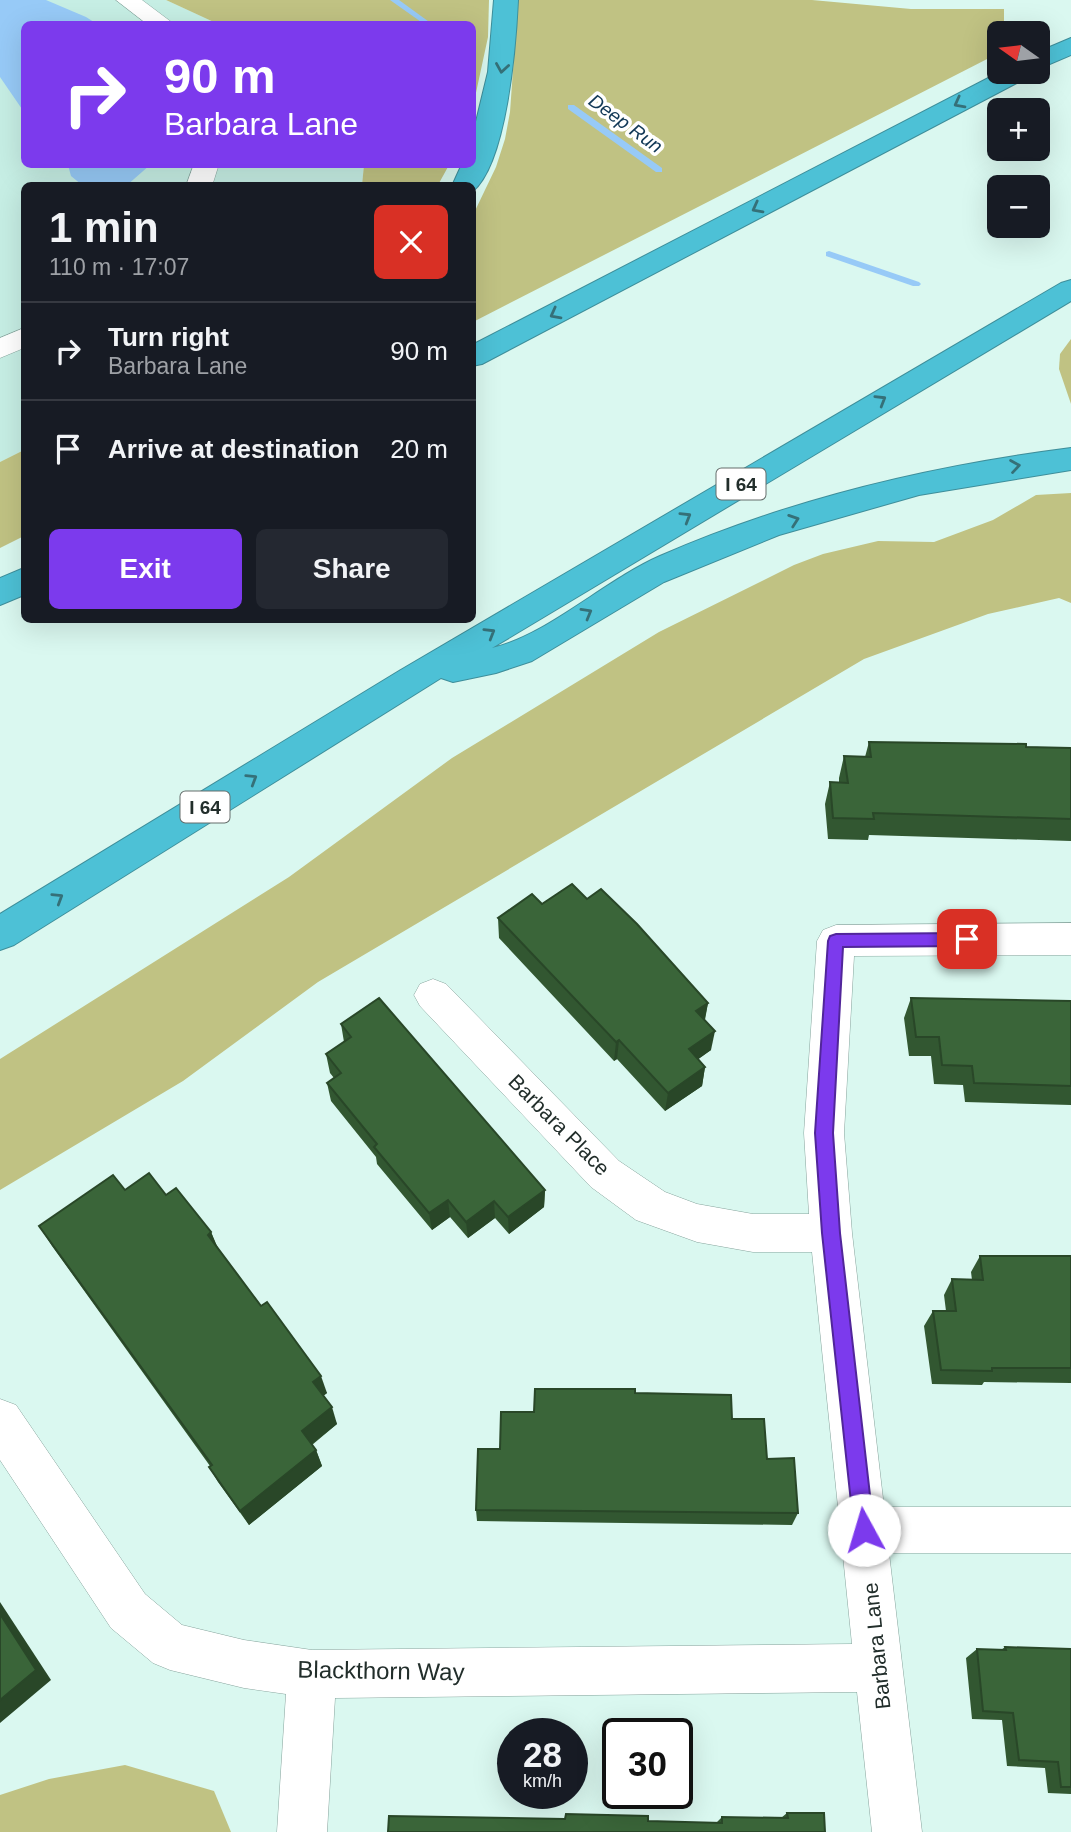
<!DOCTYPE html>
<meta charset="utf-8">
<style>
body{margin:0;font-family:Helvetica,sans-serif;background:#242831;color:#f1f3f6;height:100vh;display:flex;flex-direction:column;font-size:26px;white-space:nowrap}
*{box-sizing:border-box;margin:0}
p{font-size:23px;color:#9ea1a6}
.icon{flex:none;width:38px;height:38px;fill:none;stroke:currentColor;stroke-width:2;stroke-linecap:round;stroke-linejoin:round}
.map{position:relative;flex:1;overflow:hidden}
.details{position:absolute;left:21px;top:182px;width:455px;height:441px;display:flex;flex-direction:column;background:#171b24;border-radius:10px;box-shadow:0 7px 28px #0002}
.details>*{flex:none}
.top-card{position:absolute;left:21px;top:21px;width:455px;height:147px;border-radius:10px;box-shadow:0 7px 28px #0002;background:#7c3aed;color:#fff;overflow:hidden}
.needle{width:46px;rotate:284deg}
.fabs{position:absolute;left:987px;top:21px;display:grid;gap:14px}
.fabs a{display:grid;place-items:center;width:63px;height:63px;border-radius:10px;background:#171b24;box-shadow:0 7px 28px #0002;font-size:35px}
.speed{position:absolute;left:497px;top:1718px;display:flex;gap:14px;font-size:35px;font-weight:700;text-align:center}
.speed>*{display:grid;place-content:center;width:91px;height:91px;border-radius:50%;background:#171b24;box-shadow:0 7px 28px #0002;line-height:1}
.speed small{font-size:18px;font-weight:400}
.speed .limit{border:4px solid #111;border-radius:10px;background:#fff;color:#111}
.pin{position:absolute;display:grid;place-items:center;width:60px;height:60px;color:#fff;margin:-30px;border-radius:14px;box-shadow:0 4px 10px #0006}
.me{position:absolute;width:77px;margin:-38px;rotate:354deg;stroke-linejoin:round;filter:drop-shadow(0 0 5px #0008)}
.turn{display:flex;align-items:center;gap:24px;height:147px;padding:0 28px;font-size:32px}
.turn .icon{width:91px;height:91px;stroke-width:2.5}
.turn b{display:block;font-size:49px;line-height:60px}
.round{display:grid;place-items:center;flex:none;width:74px;height:74px;border-radius:10px;background:#242831}
.head{display:flex;align-items:center;justify-content:space-between;height:119px;padding:0 28px}
h1{font-size:42px;font-weight:700;line-height:52px}
.primary-button{display:flex;gap:14px;margin-top:auto;padding:14px 28px}
.primary-button a{flex:1;height:80px;border-radius:10px;background:#7c3aed;color:#fff;font-size:28px;font-weight:700;line-height:80px;text-align:center}
.primary-button a+a{background:#242831;color:#f1f3f6}
ul{padding:0;list-style:none}
li{display:flex;align-items:center;gap:21px;height:98px;padding:0 28px;border-top:2px solid #363941}
li div{flex:1}
li b{display:block;font-size:26px}
li em{font-style:normal}
.map>svg:first-child{display:block}
.built{fill:#c6eee4}
.forest{fill:#c0c283}
.water{fill:#97caf7}
.lines{fill:none;stroke-linecap:round;stroke-linejoin:round}
.stream{fill:#97caf7;fill-rule:evenodd}
.street-casing{stroke:#87a49d;stroke-width:1}
.highway-casing{stroke:#3e8e9a;stroke-width:2}
.street{fill:#fff;fill-rule:evenodd}
.highway{fill:#4dc1d6;fill-rule:evenodd}
.wall{fill:#325731}
.shaded-wall{fill:#294728}
.building{fill:#3a6539;stroke:#294728;stroke-width:2}
.oneway{stroke:#357078}
.route{fill:#7c3aed;stroke:#51269a;stroke-width:2}
.labels{text-anchor:middle;stroke-width:7;stroke-linejoin:round;paint-order:stroke}
.far-water-label{font-size:19px;font-style:italic;fill:#113856;stroke:#fff}
.shield{fill:#fff;stroke:#646d6b;stroke-width:2}
.shield-label{font-size:19px;font-weight:bold;fill:#222e2b}
.street-label{font-size:21px;fill:#222e2b;stroke:#fff}
.near-street-label{font-size:24px;fill:#222e2b;stroke:#fff}
</style>
<div class="map">
<svg width="1071" height="1832" viewBox="0 0 1071 1832">
<rect width="100%" height="100%" fill="#daf8f0"/>
<polygon class="built" points="0,0 166,0 218,24 24,24 24,164 364,165 362,185 24,186 24,450 0,462"/>
<g class="forest">
<polygon points="166,0 489,0 488,37 474,102 473,107 472,24 218,24"/>
<polygon points="518,0 812,0 911,9 1004,9 1004,33 999,33 999,50 993,56 473,322 473,215 496,167 505,139 510,112"/>
<polygon points="364,165 364,164 449,165 438,185 362,185"/>
<polygon points="1071,339 1071,404 1059,369 1060,354"/>
<polygon points="24,450 24,536 0,548 0,462"/>
<polygon points="1071,493 1071,603 1059,598 988,614 864,659 318,982 183,1081 0,1190 0,1059 289,877 452,758 659,632 794,565 823,554 878,541 934,542 993,520 1036,495"/>
<polygon points="125,1765 214,1791 231,1832 0,1832 0,1795 49,1779"/>
</g>
<g class="water">
<polygon points="0,0 46,0 86,17 97,24 24,24 24,112 0,77"/>
<polygon points="68,165 68,164 150,165 126,186 82,185 71,176"/>
</g>
<g class="lines">
<g class="stream">
<polygon points="390,0 399,0 432,24 424,24"/>
<polygon points="568,105 574,105 662,168 662,172 656,172 568,109"/>
<polygon points="829,251 919,282 921,284 919,286 913,286 826,256 826,252"/>
</g>
<g class="street-casing">
<g id="street">
<polygon points="116,0 142,0 174,24 147,24"/>
<polygon points="194,164 219,164 212,186 186,186"/>
<polygon points="24,328 24,348 0,358 0,338"/>
<polygon points="1071,923 1071,955 854,956 844,1133 852,1233 884,1507 1071,1507 1071,1553 889,1553 922,1832 872,1832 857,1692 335,1698 327,1832 277,1832 286,1694 244,1688 170,1670 153,1663 111,1628 0,1460 0,1399 16,1405 145,1594 182,1625 244,1640 312,1650 852,1644 812,1252 753,1252 697,1242 636,1220 591,1187 420,1006 414,995 420,984 433,979 446,984 619,1161 665,1192 697,1204 753,1214 809,1214 804,1133 817,941 823,930 836,925"/>
</g>
</g>
<g class="highway-casing">
<g id="highway">
<path d="M494,0h24c-2,44 -11,164 -46,192v-6h-20l10,-22h10v-26l16,-66z"/>
<polygon points="1071,38 1071,55 1038,69 1038,52"/>
<polygon points="1000,72 1032,72 1028,77 482,364 472,366 472,345"/>
<path d="M1071,280v21l-579,347c56,-13 113,-68 168,-92 130,-57 270,-90 411,-108v22l-152,25 -140,40 -115,47 -132,79 -36,12 -43,9 -12,-4 -427,267 -14,5v-36l399,-243 662,-388z"/>
<polygon points="24,568 24,595 0,605 0,578"/>
</g>
</g>
<use href="#street" class="street"/>
<use href="#highway" class="highway"/>
</g>
<g class="wall">
<polygon points="869,742 1071,748 1071,841 869,835 868,840 828,839 825,804 830,782 839,783 839,778 844,756 865,757"/>
<polygon points="587,899 708,1003 705,1020 711,1050 698,1059 705,1067 702,1086 665,1111 617,1059 614,1061 499,938 498,918 542,904"/>
<polygon points="911,998 1071,1001 1071,1105 965,1102 963,1085 934,1084 931,1056 909,1056 904,1018"/>
<polygon points="341,1024 545,1190 544,1207 509,1234 495,1218 468,1238 450,1217 432,1230 377,1164 376,1157 331,1101 327,1083 334,1078 330,1073 326,1054 344,1042"/>
<polygon points="125,1190 166,1195 211,1232 217,1247 327,1393 323,1396 337,1424 312,1445 316,1450 322,1466 249,1525 218,1482 209,1467 210,1466 52,1246 39,1226"/>
<polygon points="980,1256 1071,1256 1071,1383 984,1382 982,1385 932,1384 924,1326 933,1311 946,1311 944,1295 952,1279 972,1280 971,1272"/>
<polygon points="534,1412 732,1419 767,1459 798,1513 792,1525 477,1521 476,1510 500,1449"/>
<polygon points="1005,1647 1071,1649 1071,1794 1048,1793 1045,1768 1007,1766 1002,1720 972,1719 966,1658 977,1649 1001,1650"/>
<polygon points="787,1813 825,1832 648,1821 716,1823 722,1817 781,1818"/>
</g>
<g class="shaded-wall">
<polygon points="708,1003 704,1022 696,1011"/>
<polygon points="715,1031 711,1050 686,1068 689,1049"/>
<polygon points="619,1040 617,1059 614,1061 616,1042"/>
<polygon points="705,1067 702,1086 665,1111 668,1093"/>
<polygon points="545,1190 544,1207 509,1234 508,1217"/>
<polygon points="448,1200 450,1217 432,1230 429,1213"/>
<polygon points="494,1201 495,1218 468,1238 466,1222"/>
<polygon points="211,1232 220,1253 208,1235"/>
<polygon points="321,1376 327,1393 319,1399 313,1382"/>
<polygon points="332,1407 337,1424 308,1447 302,1431"/>
<polygon points="316,1450 322,1466 249,1525 240,1511"/>
<polygon points="0,1602 51,1680 0,1723"/>
</g>
<g class="building">
<polygon points="869,742 1026,744 1026,747 1071,748 1071,819 873,813 874,819 833,818 830,782 848,783 844,756 871,757"/>
<polygon points="572,884 587,899 601,889 637,924 708,1003 696,1011 715,1031 689,1049 705,1067 668,1093 619,1040 616,1042 498,918 532,894 542,904"/>
<polygon points="379,998 545,1190 508,1217 494,1201 466,1222 448,1200 429,1213 374,1147 377,1144 327,1083 341,1073 326,1054 351,1037 341,1024"/>
<polygon points="911,998 1071,1001 1071,1086 974,1083 972,1066 942,1065 939,1037 916,1037"/>
<polygon points="149,1173 166,1195 176,1188 211,1232 208,1235 261,1306 267,1302 321,1376 313,1382 332,1407 302,1431 316,1450 240,1511 209,1467 212,1465 39,1226 113,1175 125,1190"/>
<polygon points="980,1256 1071,1256 1071,1368 992,1368 992,1371 941,1370 933,1311 956,1311 952,1279 983,1280"/>
<polygon points="535,1389 635,1389 635,1393 731,1395 732,1419 764,1419 767,1459 794,1458 798,1513 476,1510 478,1449 500,1449 501,1412 534,1412"/>
<polygon points="0,1614 36,1670 0,1700"/>
<polygon points="1005,1647 1071,1649 1071,1787 1061,1787 1058,1762 1019,1760 1013,1713 983,1711 977,1649 1006,1650"/>
<polygon points="787,1813 824,1813 825,1832 388,1832 389,1816 565,1819 566,1814 648,1816 648,1821 722,1823 722,1817 788,1818"/>
</g>
<defs><path id="oneway-chevron" d="M-2-3.5L2.5 0L-2 3.5" fill="none" stroke-width="1.6" stroke-linecap="round" stroke-linejoin="round" transform="scale(1.75)"/></defs>
<g class="oneway">
<use href="#oneway-chevron" transform="translate(502 68) rotate(99)"/>
<use href="#oneway-chevron" transform="translate(959 103) rotate(152)"/>
<use href="#oneway-chevron" transform="translate(757 208) rotate(152)"/>
<use href="#oneway-chevron" transform="translate(555 314) rotate(152)"/>
<use href="#oneway-chevron" transform="translate(881 400) rotate(-31)"/>
<use href="#oneway-chevron" transform="translate(1015 466) rotate(-9)"/>
<use href="#oneway-chevron" transform="translate(686 517) rotate(-31)"/>
<use href="#oneway-chevron" transform="translate(794 520) rotate(-19)"/>
<use href="#oneway-chevron" transform="translate(587 613) rotate(-30)"/>
<use href="#oneway-chevron" transform="translate(490 633) rotate(-31)"/>
<use href="#oneway-chevron" transform="translate(252 779) rotate(-32)"/>
<use href="#oneway-chevron" transform="translate(58 898) rotate(-32)"/>
</g>
<polygon class="route" points="967,933 972,935 975,939 972,944 967,946 843,947 833,1133 840,1233 874,1530 871,1537 864,1540 857,1537 854,1530 822,1233 815,1133 828,941 830,936 836,934"/>
<g class="labels">
<g class="far-water-label">
<text transform="translate(626 123) rotate(36)" y="7">Deep Run</text>
</g>
<g class="shield">
<rect x="716.5" y="468.5" width="49" height="31" rx="5"/>
<rect x="180.5" y="791.5" width="49" height="31" rx="5"/>
</g>
<g class="shield-label">
<text x="741" y="491">I 64</text>
<text x="205" y="814">I 64</text>
</g>
<g class="street-label">
<text transform="translate(559 1125) rotate(45)" y="7">Barbara Place</text>
<text transform="translate(877 1646) rotate(-96)" y="7">Barbara Lane</text>
</g>
<g class="near-street-label">
<text transform="translate(381 1671) rotate(1)" y="8">Blackthorn Way</text>
</g>
</g>
</svg>
<div class="fabs">
<a><svg class="needle" viewBox="-14 -14 28 28"><path d="M0-13l5 13h-10z" fill="#e53935"/><path d="M0 13l5-13h-10z" fill="#9ea1a6"/></svg></a>
<a>+</a>
<a>−</a>
</div>
<div class="speed"><div>28<small>km/h</small></div><div class="limit">30</div></div>
<div class="pin" style="left:967px;top:939px;background:#d93025"><svg class="icon" aria-label="arrive" viewBox="0 0 24 24"><path d="M6 21V4h12l-3 4 3 4H6"/></svg></div>
<svg class="me" style="left:864px;top:1530px" viewBox="-20 -20 40 40"><circle r="19" fill="#fff"/><path d="M0-13L10 11 0 6-10 11z" fill="#7c3aed"/></svg>
<div class="top-card">
<div class="turn"><svg class="icon" aria-label="right" viewBox="0 0 24 24"><path d="M7 20v-9h11M14 6l5 5-5 5"/></svg><div><b>90 m</b>Barbara Lane</div></div>
</div>
<section class="details">
<div class="head"><div><h1>1 min</h1><p>110 m · 17:07</p></div><a class="round" style="background:#d93025;color:#fff"><svg class="icon" aria-label="close" viewBox="0 0 24 24"><path d="M6 6l12 12M18 6L6 18"/></svg></a></div>
<ul>
<li><svg class="icon" aria-label="right" viewBox="0 0 24 24"><path d="M7 20v-9h11M14 6l5 5-5 5"/></svg><div><b>Turn right</b><p>Barbara Lane</p></div><em>90 m</em></li>
<li><svg class="icon" aria-label="arrive" viewBox="0 0 24 24"><path d="M6 21V4h12l-3 4 3 4H6"/></svg><div><b>Arrive at destination</b></div><em>20 m</em></li>
</ul>
<div class="primary-button"><a>Exit</a><a>Share</a></div>
</section>
</div>
